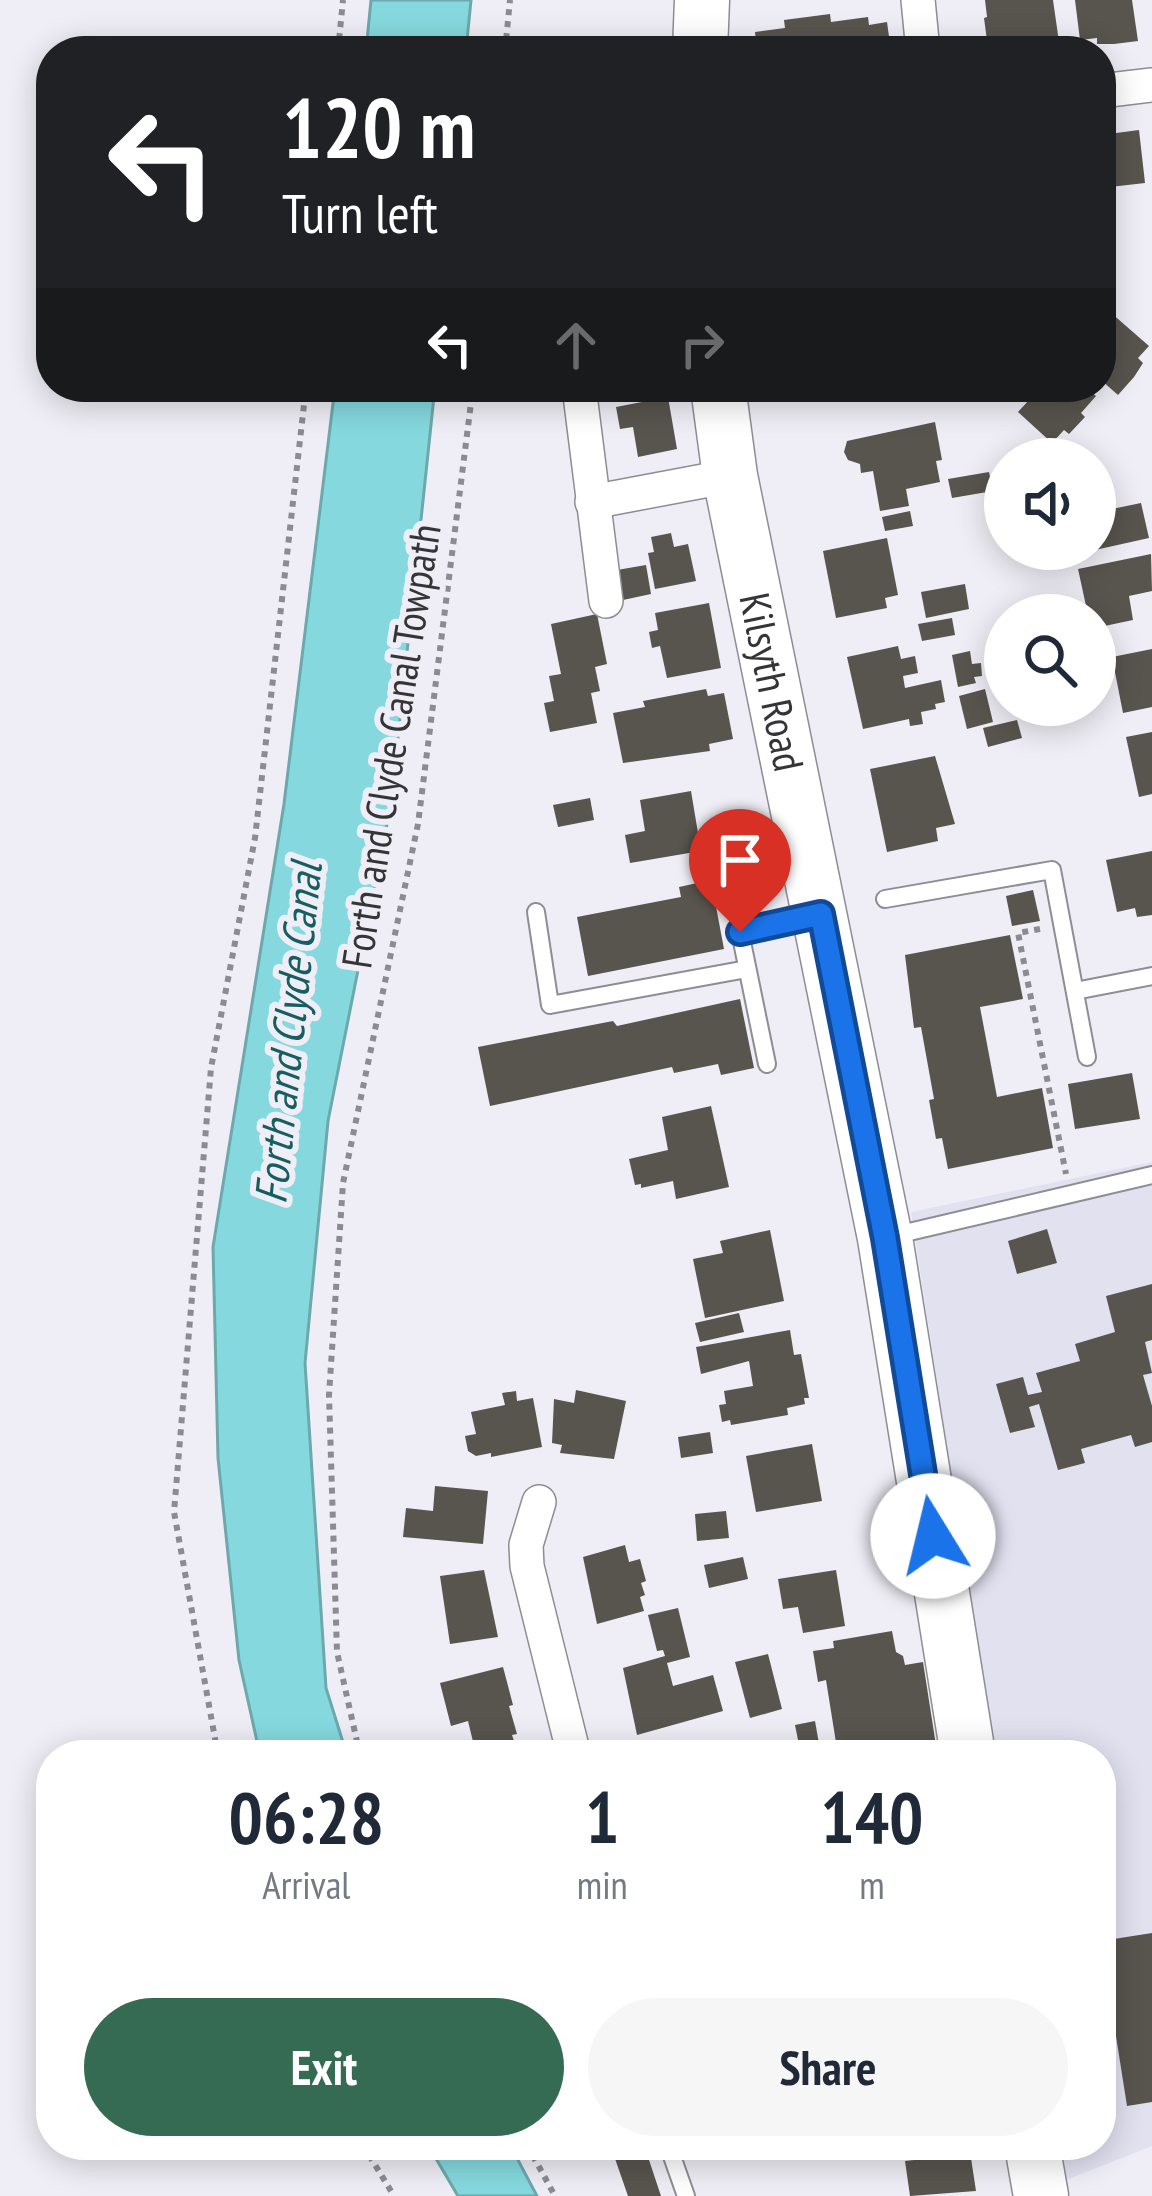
<!DOCTYPE html>
<style>
body{margin:0;font-family:"PT Sans Narrow",sans-serif;background:#f6f6f7;color:#1f2937;height:100vh;display:flex;flex-direction:column;font-size:45px;white-space:nowrap}
*{box-sizing:border-box;margin:0}
p{font-size:39px;color:#747a83}
.icon{flex:none;width:66px;height:66px;fill:none;stroke:currentColor;stroke-width:2;stroke-linecap:round;stroke-linejoin:round}
.map{position:relative;flex:1;overflow:hidden}
.details{position:absolute;left:36px;top:1740px;width:1080px;height:420px;display:flex;flex-direction:column;background:#fff;border-radius:48px;box-shadow:0 6px 30px #0003}
.details>*{flex:none}
.hud{position:absolute;left:36px;top:36px;width:1080px;height:366px;border-radius:48px;box-shadow:0 6px 30px #0003;background:#202124;color:#fff;overflow:hidden}
.tools{position:absolute;left:984px;top:438px;display:grid;gap:24px}
.tools a{display:grid;place-items:center;width:132px;height:132px;border-radius:50%;background:#fff;box-shadow:0 6px 30px #0003;font-size:60px}
.pin{position:absolute;display:grid;place-items:center;width:102px;height:102px;color:#fff;margin:-123px -51px;border-radius:50% 50% 50% 0;rotate:-45deg;box-shadow:0 0 12px #0007}
.pin .icon{rotate:45deg}
.me{position:absolute;width:132px;margin:-66px;rotate:351deg;stroke-linejoin:round;filter:drop-shadow(0 0 9px #0008)}
.turn{display:flex;align-items:center;gap:42px;height:252px;padding:0 48px;font-size:54px}
.turn .icon{width:156px;height:156px;stroke-width:2.5}
.turn b{display:block;font-size:84px;line-height:102px}
.lanes{display:flex;align-items:center;height:114px;padding:0 48px;background:#0003;justify-content:center;gap:60px;direction:ltr}
.lanes .off{opacity:.35}
.eta{display:flex;justify-content:space-evenly;align-items:center;height:204px;text-align:center}
.eta b{font-size:72px;font-weight:700;line-height:84px}
.button{display:flex;gap:24px;margin-top:auto;padding:24px 48px}
.button a{flex:1;height:138px;border-radius:72px;background:#346b52;color:#fff;font-size:48px;font-weight:700;line-height:138px;text-align:center}
.button a+a{background:#f6f6f7;color:#1f2937}
.map>svg:first-child{display:block}
.built{fill:#e1e1f0}
.water{fill:#85d9de;stroke:#6da8ac;stroke-width:3}
.building{fill:#58544e}
.lines{fill:none;stroke-linecap:round;stroke-linejoin:round}
.service-casing{stroke:#8d8d94;stroke-width:20}
.minor-casing{stroke:#8d8d94;stroke-width:36}
.primary-casing{stroke:#8d8d94;stroke-width:57}
.path{stroke:#8c8b91;stroke-width:6;stroke-dasharray:6 6;stroke-linecap:butt}
.service{stroke:#fff;stroke-width:16}
.minor{stroke:#fff;stroke-width:33}
.primary{stroke:#fff;stroke-width:54}
.route-casing{stroke:#114b97;stroke-width:30}
.route{stroke:#1a73e8;stroke-width:21}
.labels{text-anchor:middle;stroke-width:12;stroke-linejoin:round;paint-order:stroke}
.street-label{font-size:42px;fill:#353538;stroke:#efeef6}
.water-label{font-size:45px;font-style:italic;fill:#175e62;stroke:#efeef6}
</style>
<div class="map">
<svg width="1152" height="2196" viewBox="0 0 1152 2196">
<rect width="100%" height="100%" fill="#efeef6"/>
<polygon class="built" points="1152,1162 1152,2146 1066,2180 1060,2145 1101,2145 1101,1755 995,1755 911,1212"/>
<g class="water">
<polygon points="371,0 471,0 466,51 366,51"/>
<polygon points="335,387 435,387 391,804 328,1121 305,1363 326,1688 347,1755 260,1755 239,1660 218,1458 213,1247 284,804"/>
<polygon points="428,2145 510,2145 537,2196 458,2196"/>
</g>
<g class="building">
<polygon points="985,0 1053,0 1059,42 1031,46 1031,51 992,51 988,48 984,18 987,17"/>
<polygon points="1075,0 1132,0 1138,41 1114,44 1097,44 1097,38 1080,40"/>
<polygon points="830,14 831,22 868,17 869,25 887,22 891,51 757,51 755,32 785,28 784,20"/>
<polygon points="1139,130 1145,183 1101,188 1101,135"/>
<polygon points="1110,312 1149,346 1138,358 1143,363 1134,377 1118,395 1101,380 1101,322"/>
<polygon points="790,387 840,387 841,396 792,402"/>
<polygon points="1041,387 1085,387 1096,396 1081,413 1085,417 1069,434 1064,430 1052,443 1018,412"/>
<polygon points="668,397 677,449 638,457 633,427 620,429 616,407"/>
<polygon points="935,422 942,460 936,461 940,482 906,489 909,506 880,511 873,471 861,473 860,464 848,460 844,452 847,441"/>
<polygon points="989,472 993,491 952,498 948,479"/>
<polygon points="1107,485 1112,509 1141,503 1149,538 1095,550 1095,487"/>
<polygon points="910,511 913,526 885,531 882,517"/>
<polygon points="671,533 674,547 688,544 696,581 655,589 648,553 654,552 651,537"/>
<polygon points="887,538 898,595 885,598 887,608 836,618 823,551"/>
<polygon points="1151,554 1152,591 1129,596 1133,620 1095,628 1095,615 1088,615 1078,569"/>
<polygon points="646,565 651,594 623,600 617,570"/>
<polygon points="965,584 969,609 926,618 921,592"/>
<polygon points="709,603 721,668 667,678 660,646 652,648 649,632 658,630 655,613"/>
<polygon points="597,614 607,664 595,667 600,691 591,693 597,723 550,732 544,703 554,701 549,676 561,674 551,624"/>
<polygon points="952,618 955,635 922,641 918,624"/>
<polygon points="898,646 901,659 915,656 918,673 903,676 905,688 941,680 945,702 935,704 936,709 921,712 923,724 910,726 909,719 863,729 847,657"/>
<polygon points="1152,649 1152,707 1123,713 1112,657"/>
<polygon points="970,651 972,664 981,663 982,676 974,677 976,683 958,687 952,655"/>
<polygon points="706,689 708,696 724,693 733,739 709,744 710,751 623,763 613,713 645,707 643,701"/>
<polygon points="985,689 993,722 967,729 959,696"/>
<polygon points="1017,720 1022,738 988,747 983,728"/>
<polygon points="1152,732 1152,794 1139,797 1126,737"/>
<polygon points="935,756 955,824 936,828 938,841 887,852 870,769"/>
<polygon points="691,791 701,851 630,863 625,835 645,831 640,800"/>
<polygon points="590,798 594,820 558,827 553,805"/>
<polygon points="1152,851 1152,915 1137,917 1135,908 1117,912 1106,860"/>
<polygon points="711,880 724,949 588,976 577,917 681,897 679,887"/>
<polygon points="1033,890 1040,921 1012,926 1006,896"/>
<polygon points="1010,935 1023,999 980,1007 997,1097 1042,1088 1053,1148 948,1169 942,1138 936,1139 929,1100 934,1099 921,1027 914,1028 905,955"/>
<polygon points="740,999 754,1068 721,1075 718,1064 674,1073 672,1067 490,1106 478,1047 613,1021 617,1026"/>
<polygon points="1132,1073 1140,1119 1075,1129 1068,1084"/>
<polygon points="711,1106 729,1187 676,1199 673,1181 641,1188 641,1184 635,1185 629,1159 668,1150 662,1117"/>
<polygon points="1047,1229 1057,1263 1017,1274 1008,1241"/>
<polygon points="770,1230 784,1301 705,1318 693,1259 723,1253 720,1241"/>
<polygon points="1152,1284 1152,1340 1145,1342 1152,1373 1143,1375 1152,1406 1152,1442 1135,1447 1131,1435 1081,1449 1085,1463 1058,1470 1039,1404 1029,1407 1035,1427 1010,1433 996,1384 1023,1377 1028,1395 1042,1392 1036,1373 1080,1361 1075,1344 1115,1332 1106,1296"/>
<polygon points="739,1313 744,1332 700,1342 695,1323"/>
<polygon points="790,1330 794,1355 801,1354 809,1398 804,1398 805,1404 787,1408 788,1415 731,1425 730,1420 722,1422 719,1405 726,1404 724,1391 753,1386 749,1361 701,1374 696,1347"/>
<polygon points="576,1390 626,1401 614,1459 560,1453 562,1445 552,1443 554,1399 574,1403"/>
<polygon points="516,1391 517,1401 533,1398 542,1447 491,1457 491,1453 476,1456 468,1451 465,1436 476,1434 471,1412 505,1405 502,1393"/>
<polygon points="710,1432 713,1453 681,1458 678,1437"/>
<polygon points="812,1444 822,1501 756,1512 746,1456"/>
<polygon points="435,1486 488,1491 483,1544 403,1537 406,1508 433,1511"/>
<polygon points="726,1511 729,1538 697,1541 695,1514"/>
<polygon points="625,1545 629,1562 640,1559 646,1581 641,1583 645,1595 640,1597 644,1611 597,1624 583,1557"/>
<polygon points="743,1557 748,1579 709,1588 704,1565"/>
<polygon points="484,1570 498,1637 450,1644 440,1576"/>
<polygon points="836,1570 845,1626 803,1633 798,1607 783,1609 778,1579"/>
<polygon points="678,1608 690,1657 667,1663 673,1686 713,1675 723,1711 637,1735 623,1668 665,1656 663,1650 657,1651 648,1615"/>
<polygon points="892,1631 896,1652 903,1656 905,1665 923,1662 937,1752 838,1755 826,1680 818,1682 813,1651 834,1648 833,1641"/>
<polygon points="768,1654 782,1709 750,1718 735,1662"/>
<polygon points="503,1667 513,1705 509,1706 517,1734 512,1735 515,1744 476,1754 468,1721 451,1726 440,1683"/>
<polygon points="815,1721 821,1755 801,1755 795,1725"/>
<polygon points="1152,1933 1152,2102 1127,2106 1101,1941"/>
<polygon points="627,2145 644,2145 661,2196 628,2196 612,2150"/>
<polygon points="954,2145 969,2145 976,2191 910,2196 905,2161 923,2159 922,2150"/>
</g>
<g class="lines">
<g class="service-casing">
<g id="service">
<polyline points="885,899 1052,870 1087,1057"/>
<polyline points="536,912 550,1005 747,969"/>
<polyline points="1075,991 1152,976"/>
<polyline points="767,1064 740,932 814,915"/>
<polyline points="892,1236 1152,1175"/>
<polyline points="668,2145 686,2196"/>
</g>
</g>
<g class="minor-casing">
<g id="minor">
<polyline points="918,0 923,51"/>
<polyline points="1101,91 1152,85"/>
<polyline points="579,387 606,601"/>
<polyline points="592,502 730,476"/>
<polyline points="539,1502 526,1545 527,1566 574,1755"/>
</g>
</g>
<g class="primary-casing">
<g id="primary">
<polyline points="700,51 702,0"/>
<path id="s1" d="M718,387l12,89 155,762 83,517"/>
<polyline points="1032,2145 1041,2196"/>
</g>
</g>
<g class="path">
<polyline points="338,51 343,0"/>
<polyline points="505,51 510,0"/>
<polyline points="1040,929 1018,933 1066,1174"/>
<polyline points="218,1755 174,1512 211,1068 255,838 306,387"/>
<polyline points="360,1755 337,1652 329,1395 343,1183 418,824 473,387"/>
<polyline points="363,2145 394,2196"/>
<polyline points="527,2145 555,2196"/>
</g>
<use href="#service" class="service"/>
<use href="#minor" class="minor"/>
<use href="#primary" class="primary"/>
</g>
<g class="lines">
<g class="route-casing">
<polyline id="route" points="740,932 821,914 885,1238 933,1536"/>
</g>
<use href="#route" class="route"/>
</g>
<g class="labels">
<g class="street-label">
<text dy="15" stroke="none"><textPath href="#s1" startOffset="300">Kilsyth Road</textPath></text>
<text transform="translate(391 746) rotate(-81)" y="15">Forth and Clyde Canal Towpath</text>
</g>
<g class="water-label">
<text transform="translate(288 1033) rotate(-84)" y="16">Forth and Clyde Canal</text>
</g>
</g>
</svg>
<div class="tools">
<a><svg class="icon" aria-label="sound" viewBox="0 0 24 24"><path d="M4 9h4l5-4v14l-5-4H4zM17 9q2 3 0 6"/></svg></a>
<a><svg class="icon" aria-label="search" viewBox="0 0 24 24"><circle cx="10" cy="10" r="6"/><path d="M15 15l6 6"/></svg></a>
</div>
<div class="pin" style="left:740px;top:932px;background:#d93025"><svg class="icon" aria-label="arrive" viewBox="0 0 24 24"><path d="M6 21V4h12l-3 4 3 4H6"/></svg></div>
<svg class="me" style="left:933px;top:1536px" viewBox="-20 -20 40 40"><circle r="19" fill="#fff"/><path d="M0-13L10 11 0 6-10 11z" fill="#1a73e8"/></svg>
<div class="hud">
<div class="turn"><svg class="icon" aria-label="left" viewBox="0 0 24 24"><path d="M17 20v-9H6M10 6l-5 5 5 5"/></svg><div><b>120 m</b>Turn left</div></div>
<div class="lanes"><svg class="icon" aria-label="left" viewBox="0 0 24 24"><path d="M17 20v-9H6M10 6l-5 5 5 5"/></svg><svg class="icon off" aria-label="ahead" viewBox="0 0 24 24"><path d="M12 20V5M6 11l6-6 6 6"/></svg><svg class="icon off" aria-label="right" viewBox="0 0 24 24"><path d="M7 20v-9h11M14 6l5 5-5 5"/></svg></div>
</div>
<section class="details">
<div class="eta">
<div><b>06:28</b><p>Arrival</p></div>
<div><b>1</b><p>min</p></div>
<div><b>140</b><p>m</p></div>
</div>
<div class="button"><a>Exit</a><a>Share</a></div>
</section>
</div>
